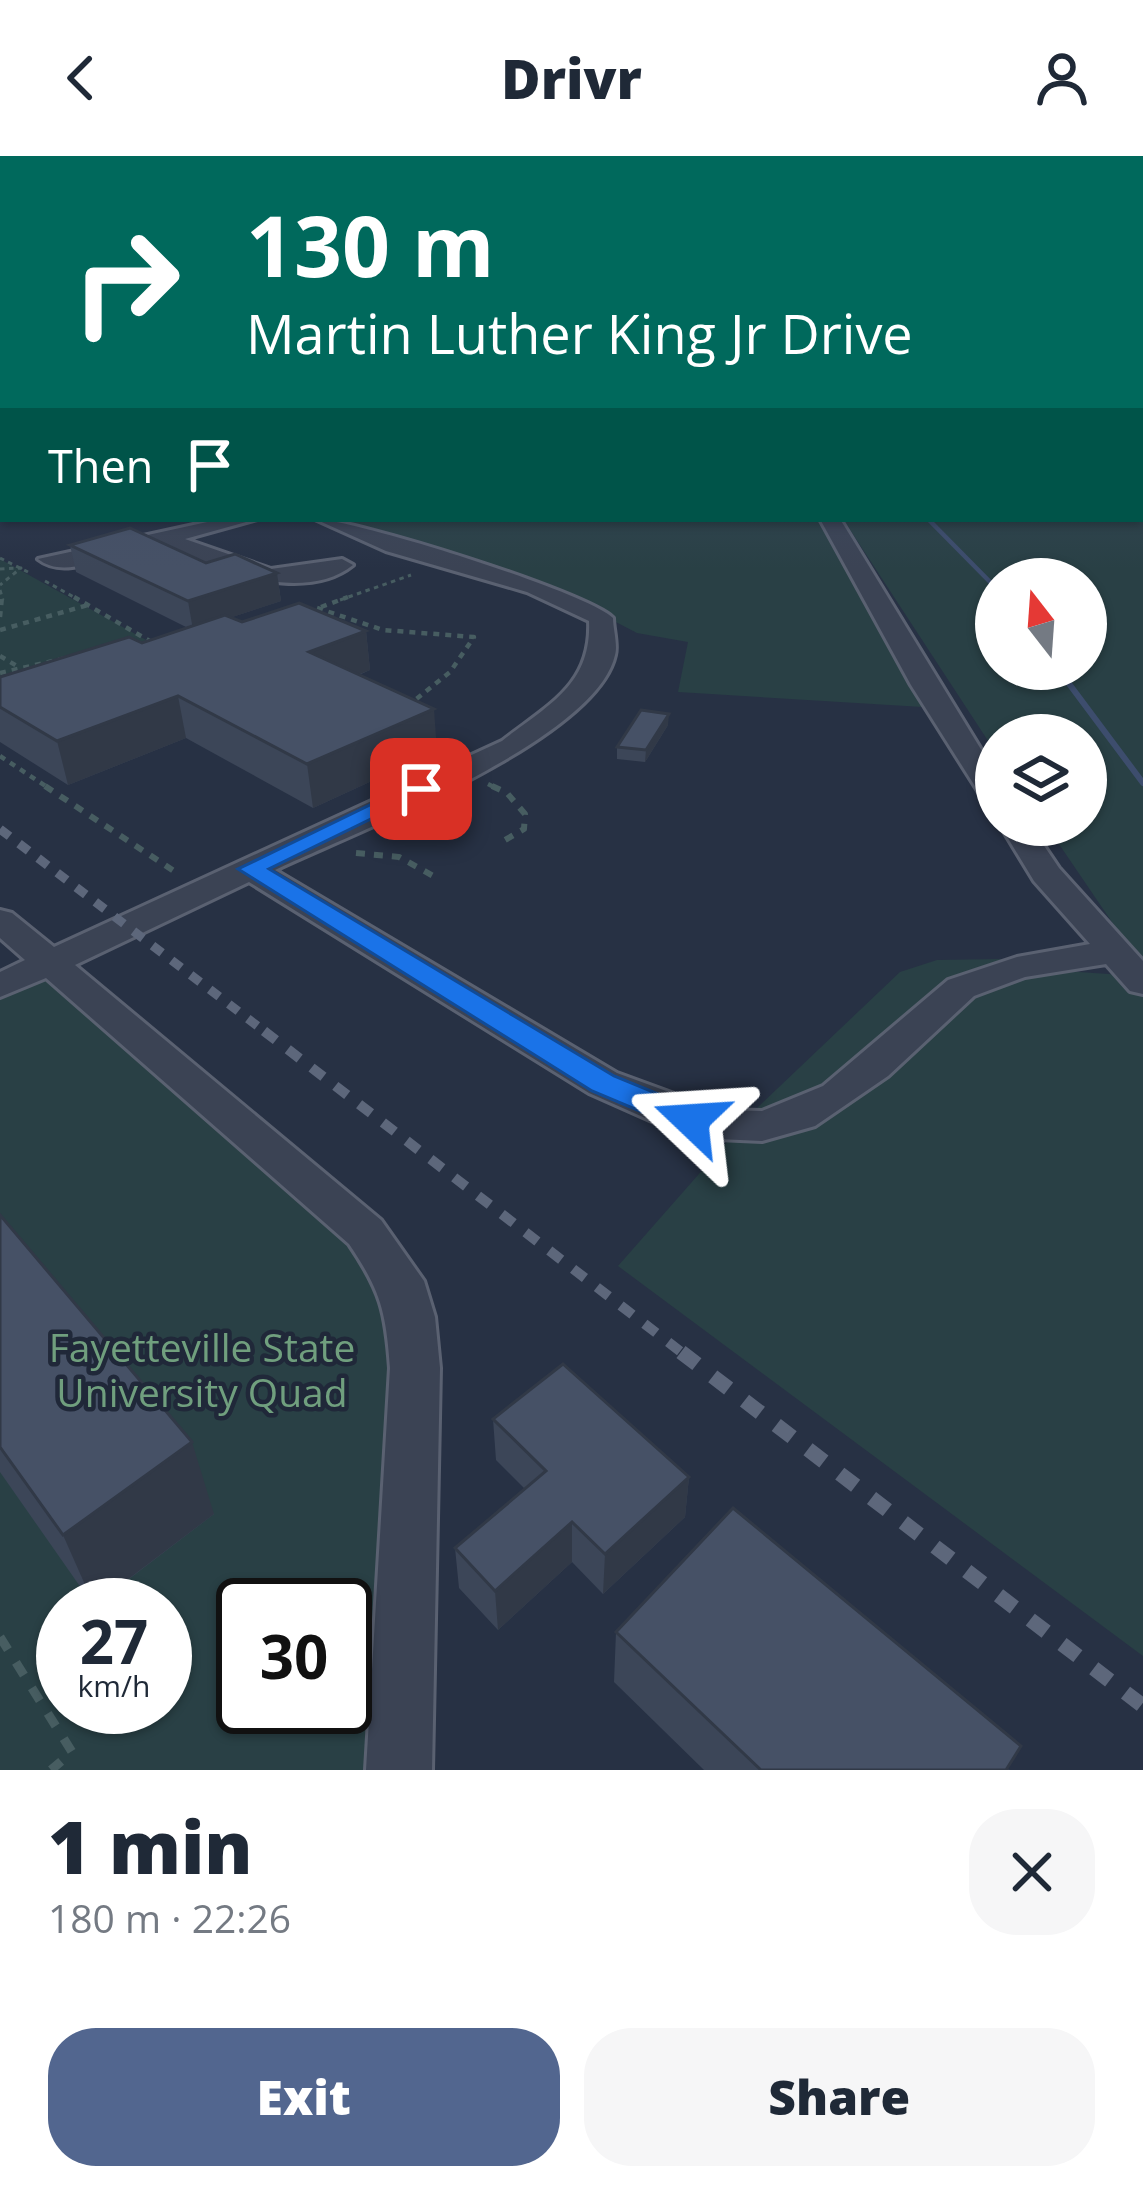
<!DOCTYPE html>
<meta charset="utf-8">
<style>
body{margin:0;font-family:"Open Sans",sans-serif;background:#f6f6f7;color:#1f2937;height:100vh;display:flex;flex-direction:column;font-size:45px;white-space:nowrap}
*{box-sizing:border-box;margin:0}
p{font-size:39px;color:#747a83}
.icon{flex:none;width:66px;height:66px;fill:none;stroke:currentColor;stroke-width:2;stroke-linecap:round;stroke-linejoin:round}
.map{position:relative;height:1614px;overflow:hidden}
.sheet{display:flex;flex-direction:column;background:#fff;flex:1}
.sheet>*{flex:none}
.hud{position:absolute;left:0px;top:0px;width:1143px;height:366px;box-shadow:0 3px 9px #0004;background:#00695c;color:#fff;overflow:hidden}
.needle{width:78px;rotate:343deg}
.buttons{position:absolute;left:975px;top:402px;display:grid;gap:24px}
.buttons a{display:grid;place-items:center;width:132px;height:132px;border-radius:50%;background:#fff;box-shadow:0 3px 9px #0004;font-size:60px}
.speed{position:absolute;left:36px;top:1422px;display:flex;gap:24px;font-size:60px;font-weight:700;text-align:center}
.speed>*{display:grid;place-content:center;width:156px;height:156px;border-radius:50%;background:#fff;box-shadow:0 3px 9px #0004;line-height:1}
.speed small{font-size:30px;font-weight:400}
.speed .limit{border:6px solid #111;border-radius:18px;background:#fff;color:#111}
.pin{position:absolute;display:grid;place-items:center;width:102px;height:102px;color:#fff;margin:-51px;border-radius:24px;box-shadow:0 6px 18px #0006}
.me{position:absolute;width:132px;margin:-66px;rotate:290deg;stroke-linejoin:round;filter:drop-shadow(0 0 9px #0008)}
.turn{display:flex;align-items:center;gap:42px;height:252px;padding:0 48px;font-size:54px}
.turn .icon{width:156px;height:156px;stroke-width:2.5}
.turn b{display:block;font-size:84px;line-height:102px}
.then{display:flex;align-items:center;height:114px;padding:0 48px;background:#0003;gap:24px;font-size:45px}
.round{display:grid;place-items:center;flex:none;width:126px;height:126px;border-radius:48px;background:#f6f6f7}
.overview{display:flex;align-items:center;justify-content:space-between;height:204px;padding:0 48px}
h1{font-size:72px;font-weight:800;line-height:90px}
.action{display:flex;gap:24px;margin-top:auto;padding:24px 48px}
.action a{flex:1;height:138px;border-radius:48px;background:#52668f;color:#fff;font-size:48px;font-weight:800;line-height:138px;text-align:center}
.action a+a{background:#f6f6f7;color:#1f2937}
header{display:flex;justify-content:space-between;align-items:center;height:156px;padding:0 48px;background:#fff;font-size:54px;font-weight:800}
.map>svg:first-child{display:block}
.green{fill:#294045;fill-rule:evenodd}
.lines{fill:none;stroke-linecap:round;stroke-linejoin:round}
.stream-far1{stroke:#3d4d6d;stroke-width:4.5}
.stream{stroke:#3d4d6d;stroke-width:6}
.minor-casing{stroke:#5a6171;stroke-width:6}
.path-far3{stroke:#475d61;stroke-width:3;stroke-dasharray:4.5 4.5;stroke-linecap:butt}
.path-far2{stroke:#475d61;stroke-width:4.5;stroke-dasharray:6 6;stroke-linecap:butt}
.path-far1{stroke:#475d61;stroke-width:6;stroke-dasharray:9 9;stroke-linecap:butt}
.path{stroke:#475d61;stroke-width:9;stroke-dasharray:15 15;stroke-linecap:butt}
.minor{fill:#3b4354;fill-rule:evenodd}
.rail-far2{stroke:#5d677b;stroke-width:9;stroke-dasharray:12 12;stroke-linecap:butt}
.rail-far1{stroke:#5d677b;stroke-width:10;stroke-dasharray:15 15;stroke-linecap:butt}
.rail{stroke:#5d677b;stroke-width:15;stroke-dasharray:20 20;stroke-linecap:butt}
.wall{fill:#3c4658}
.shaded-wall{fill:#313947}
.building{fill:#465166;stroke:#313947;stroke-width:3}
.route{fill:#1a73e8;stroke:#114b97;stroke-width:3}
.labels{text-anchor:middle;stroke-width:9;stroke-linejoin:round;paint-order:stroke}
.near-park-label{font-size:39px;fill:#709f7e;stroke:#202839}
</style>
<header><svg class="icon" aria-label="back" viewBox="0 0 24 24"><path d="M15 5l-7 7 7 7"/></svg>Drivr<svg class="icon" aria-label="person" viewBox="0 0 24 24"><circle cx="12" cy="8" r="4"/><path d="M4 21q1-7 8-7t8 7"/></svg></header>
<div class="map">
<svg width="1143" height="1614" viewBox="0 0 1143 1614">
<rect width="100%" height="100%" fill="#273144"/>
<g class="green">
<path d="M1140,318h3v483l-27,-29 -70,-103h40v-90h-90v18l-153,-234h297zM996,423h90v90h-90z"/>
<polygon points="325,363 830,363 939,552 678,536 688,486 637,477 566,440 370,383"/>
<polygon points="0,403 166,495 0,563"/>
<polygon points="1004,803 1049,814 1138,820 1143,827 1143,1500 618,1110 757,952 900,816 937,804"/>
<path d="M49,815l327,282 28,73 -7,444h-397v-775zM63,1449h102v102h-102zM243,1449h102v102h-102z"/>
</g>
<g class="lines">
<polyline class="stream-far1" points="928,363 996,432"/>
<polyline class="stream" points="1058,513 1143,627"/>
<g class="minor-casing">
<g id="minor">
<polygon points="3,196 3,204 0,205 0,197"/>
<rect x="0" y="257" width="3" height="10"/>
<path d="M221,363h36l-72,20 86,30 71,-10 11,6c-38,31 -103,16 -145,-1 -13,-5 -29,-16 -43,-18 -37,-7 -93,40 -127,13z"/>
<path d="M315,363c38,0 272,73 298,99 0,11 5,27 2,37 -19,86 -262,178 -340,215l342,203 101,37 44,1 61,-25 125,-106 69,-23 73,-13 -56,-63 -34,-56h30l29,43 84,93v33l-13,-3 -24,-27 -81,13 -51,19 -86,80 -73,50 -53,15 -44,-2 -66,-18 -63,-28 -340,-211 -174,83 306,255 43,61 11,36 5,51 -8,402h-66l24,-402c-4,-56 -9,-77 -41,-124l-303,-266 -46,19v-25l25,-12 -25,-22v-28l12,3 42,34 448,-206c46,-36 90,-56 87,-120l-62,-29 -141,-41z"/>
<polygon points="820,363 840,363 996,618 996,649 985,646 911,529"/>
</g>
</g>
<g class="path-far3">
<polyline points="0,402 28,416"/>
<polyline points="0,413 21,412 0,429"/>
<polyline points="45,425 79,444"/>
<polyline points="0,434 3,444"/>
<polyline points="340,444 411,419"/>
</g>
<g class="path-far2">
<polyline points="74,441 153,487"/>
<polyline points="321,451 348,441"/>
<polyline points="317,452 383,474 474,481 450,516 410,548"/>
<polyline points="0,461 2,441"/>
<polyline points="0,474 88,449"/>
<polyline points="0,500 17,510"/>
<polyline points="0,517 66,502"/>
<polyline points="0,600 50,633"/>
<polyline points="488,628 498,633"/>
</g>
<g class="path-far1">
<polyline points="45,630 177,717"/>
<polyline points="492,630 507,637 525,658 524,673 500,687"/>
<polyline points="356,697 399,701 437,722"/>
</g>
<polyline class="path" points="0,1481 72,1596 51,1614"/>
<use href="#minor" class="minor"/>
<polyline class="rail-far2" points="0,673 268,878"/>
<polyline class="rail-far1" points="264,875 685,1199"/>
<polyline class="rail" points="681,1196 1143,1550"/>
</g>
<g class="wall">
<polygon points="1140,187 1143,187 1143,251 1140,252 1143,252 1143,327 1140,326"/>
<polygon points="3,274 3,320 0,319 0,275"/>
<polygon points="70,389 277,417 281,445 232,461 242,466 366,475 370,514 359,519 437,595 313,652 186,582 68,629 0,586 0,521 142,487 188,472 76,416"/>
<polygon points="668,569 645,606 617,603 617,591"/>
<polygon points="0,1059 214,1358 95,1449 93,1449 0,1316"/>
<polygon points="493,1263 689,1321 685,1361 603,1438 572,1406 498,1474 459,1432 455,1392 525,1333 496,1304"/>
<polygon points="616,1476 1010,1614 704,1614 614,1526"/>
</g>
<g class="shaded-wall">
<polygon points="277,417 281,445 193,474 188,445"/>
<polygon points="366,475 370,514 314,536 309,496"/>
<polygon points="178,540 186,582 68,629 57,585"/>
<polygon points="434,553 437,595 313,652 307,608"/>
<polygon points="669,558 668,569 645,606 646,594"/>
<polygon points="192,1286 214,1358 94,1449 63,1379"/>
<polygon points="689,1321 685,1361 603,1438 605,1398"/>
<polygon points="572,1366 572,1406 498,1474 495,1435"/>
</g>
<g class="building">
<polygon points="1140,187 1143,187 1143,238 1140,239"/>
<polygon points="1140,252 1143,252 1143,285 1141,285 1143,308 1140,307"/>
<polygon points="3,274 3,293 0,292 0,275"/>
<polygon points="130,372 206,407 235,398 277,417 188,445 70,389"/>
<polygon points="299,447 366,475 309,496 434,553 307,608 178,540 57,585 0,551 0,521 129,481 142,487 225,459 242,466"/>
<polygon points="641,554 669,558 646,594 617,591"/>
<polygon points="0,1059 192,1286 63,1379 0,1291"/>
<polygon points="563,1208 689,1321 605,1398 572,1366 495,1435 455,1392 546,1315 493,1263"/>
<polygon points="733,1352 1021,1590 1006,1614 761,1614 616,1476"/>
</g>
<linearGradient id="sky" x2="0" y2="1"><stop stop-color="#151b25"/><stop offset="0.45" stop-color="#414e67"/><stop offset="1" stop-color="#414e67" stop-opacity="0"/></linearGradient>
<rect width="1143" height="413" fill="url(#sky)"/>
<polygon class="route" points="413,628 432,633 269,713 614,920 702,956 707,964 702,972 680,972 592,935 238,713"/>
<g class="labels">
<g class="near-park-label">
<text x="202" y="1206">Fayetteville State<tspan x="202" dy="45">University Quad</tspan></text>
</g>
</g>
</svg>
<div class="buttons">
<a><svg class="needle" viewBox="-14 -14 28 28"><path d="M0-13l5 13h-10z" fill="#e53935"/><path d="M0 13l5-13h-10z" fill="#747a83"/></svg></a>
<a><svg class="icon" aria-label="layers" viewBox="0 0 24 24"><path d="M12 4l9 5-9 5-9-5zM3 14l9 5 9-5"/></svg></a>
</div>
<div class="speed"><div>27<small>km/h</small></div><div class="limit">30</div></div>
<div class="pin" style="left:421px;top:633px;background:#d93025"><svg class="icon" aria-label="arrive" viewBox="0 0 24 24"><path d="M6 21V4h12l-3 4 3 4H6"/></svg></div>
<svg class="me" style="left:691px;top:964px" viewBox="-20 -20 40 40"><path d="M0-17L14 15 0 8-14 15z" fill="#1a73e8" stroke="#fff" stroke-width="4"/></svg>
<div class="hud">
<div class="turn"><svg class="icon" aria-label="right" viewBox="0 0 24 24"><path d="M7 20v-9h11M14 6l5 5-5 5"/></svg><div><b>130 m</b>Martin Luther King Jr Drive</div></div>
<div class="then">Then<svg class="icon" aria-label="arrive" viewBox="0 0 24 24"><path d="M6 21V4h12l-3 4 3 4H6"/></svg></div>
</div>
</div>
<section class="sheet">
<div class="overview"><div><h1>1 min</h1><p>180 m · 22:26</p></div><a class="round"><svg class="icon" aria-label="close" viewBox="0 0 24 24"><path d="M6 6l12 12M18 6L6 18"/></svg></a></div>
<div class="action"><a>Exit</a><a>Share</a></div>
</section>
